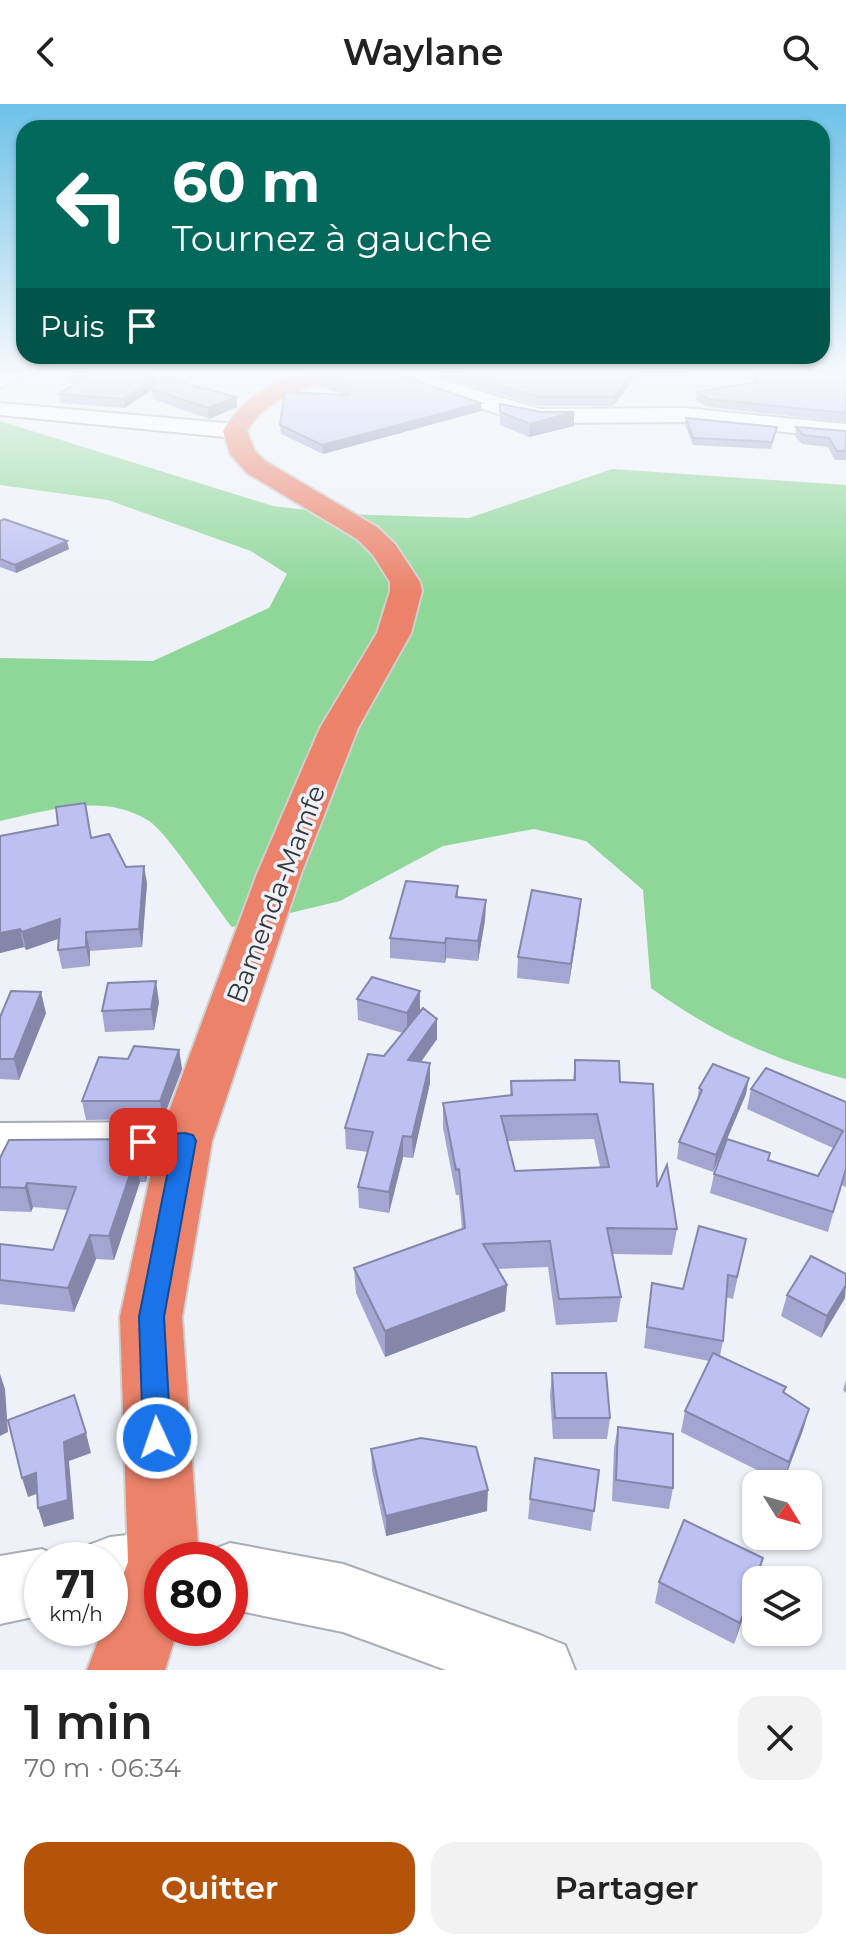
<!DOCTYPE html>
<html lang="fr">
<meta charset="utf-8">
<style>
body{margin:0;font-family:Montserrat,sans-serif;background:#f2f2f2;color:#222;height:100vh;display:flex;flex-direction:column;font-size:30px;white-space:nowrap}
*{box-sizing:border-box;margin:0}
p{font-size:26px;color:#767676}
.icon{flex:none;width:44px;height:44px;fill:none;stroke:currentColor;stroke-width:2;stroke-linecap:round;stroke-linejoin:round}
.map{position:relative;height:1566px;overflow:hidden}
.details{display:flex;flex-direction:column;background:#fff;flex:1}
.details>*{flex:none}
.banner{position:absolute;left:16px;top:16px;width:814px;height:244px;border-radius:24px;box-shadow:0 2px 6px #0004;background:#00695c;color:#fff;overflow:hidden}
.needle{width:52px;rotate:127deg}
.fabs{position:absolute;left:742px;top:1366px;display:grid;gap:16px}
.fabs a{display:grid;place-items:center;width:80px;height:80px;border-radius:16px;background:#fff;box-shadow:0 2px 6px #0004;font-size:40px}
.speed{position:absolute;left:24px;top:1438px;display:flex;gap:16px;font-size:40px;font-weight:700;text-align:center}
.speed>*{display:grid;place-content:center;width:104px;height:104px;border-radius:50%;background:#fff;box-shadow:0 2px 6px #0004;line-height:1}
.speed small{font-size:20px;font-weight:400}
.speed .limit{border:12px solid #d22;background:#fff;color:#111}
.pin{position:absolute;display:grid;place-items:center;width:68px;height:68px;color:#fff;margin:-34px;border-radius:16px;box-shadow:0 4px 12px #0006}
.me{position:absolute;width:88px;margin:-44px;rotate:357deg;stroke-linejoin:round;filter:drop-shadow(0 0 6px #0008)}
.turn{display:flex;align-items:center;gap:28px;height:168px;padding:0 24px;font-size:36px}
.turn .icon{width:104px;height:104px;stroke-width:2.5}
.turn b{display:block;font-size:56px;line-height:68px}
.then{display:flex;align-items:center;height:76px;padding:0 24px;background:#0003;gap:16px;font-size:30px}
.round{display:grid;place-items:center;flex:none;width:84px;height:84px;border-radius:24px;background:#f2f2f2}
.summary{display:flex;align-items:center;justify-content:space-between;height:136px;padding:0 24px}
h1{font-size:48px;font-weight:600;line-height:60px}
.primary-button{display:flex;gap:16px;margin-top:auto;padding:16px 24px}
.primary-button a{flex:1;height:92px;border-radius:24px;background:#b45309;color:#fff;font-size:32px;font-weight:600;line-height:92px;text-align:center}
.primary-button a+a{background:#f2f2f2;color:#222}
header{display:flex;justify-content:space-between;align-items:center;height:104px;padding:0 24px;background:#fff;font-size:36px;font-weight:600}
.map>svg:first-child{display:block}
.forest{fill:#8ed798}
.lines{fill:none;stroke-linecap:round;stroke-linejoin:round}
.minor-casing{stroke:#a9acb2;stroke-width:4}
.highway-casing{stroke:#cecfcf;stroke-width:4}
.minor{fill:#fff;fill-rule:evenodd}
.highway{fill:#eb8269;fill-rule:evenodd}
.wall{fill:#a2a6d0;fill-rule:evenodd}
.shaded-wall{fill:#8487a9}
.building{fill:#bcc1f2;stroke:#8487a9;stroke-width:2;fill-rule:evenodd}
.route{fill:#1a73e8;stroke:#114b97;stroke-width:2}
.labels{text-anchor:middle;stroke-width:7;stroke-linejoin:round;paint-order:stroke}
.street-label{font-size:26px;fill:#343538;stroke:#eef1f8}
</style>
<header><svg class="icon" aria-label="back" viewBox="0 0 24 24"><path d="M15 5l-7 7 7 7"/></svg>Waylane<svg class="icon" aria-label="search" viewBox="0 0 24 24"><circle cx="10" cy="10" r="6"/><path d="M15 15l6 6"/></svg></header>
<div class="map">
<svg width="846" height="1566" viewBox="0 0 846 1566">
<rect width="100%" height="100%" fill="#eef1f8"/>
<path class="forest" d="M0,317l273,85 68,8 128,4 143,-49 234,16v594c-71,-18 -136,-48 -195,-91l-8,-98 -57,-49 -52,-12 -91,17 -103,55 -108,26c-17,-21 -65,-95 -83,-106 -45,-29 -102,-10 -149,0v-163l153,3 116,-53 18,-34 -36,-23 -143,-51 -108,-15z"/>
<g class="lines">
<g class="minor-casing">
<g id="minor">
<polygon points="0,271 28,271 0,284"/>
<polygon points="394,271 424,271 540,305 684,304 846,320 846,334 684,318 540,319 495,309 397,275"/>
<polygon points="0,299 235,320 246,327 235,334 0,311"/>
<polygon points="185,1018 203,1024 210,1037 203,1050 185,1056 0,1057 0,1019"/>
<polygon points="162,1427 185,1437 193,1456 162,1456 162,1493 110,1499 110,1456 81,1456 86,1442 110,1433"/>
<polygon points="230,1439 343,1460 540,1531 565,1541 575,1566 446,1566 343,1528 230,1505 230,1456 203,1456 206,1448"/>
<polygon points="42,1445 66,1456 42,1456 42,1511 0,1520 0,1452"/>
</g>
</g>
<g class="highway-casing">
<path id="highway" d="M300,271h36l-3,5c-34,9 -67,19 -86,51l8,20 10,10 112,66 18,17 25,38 2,9 -11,42 -53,95 -57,146 -89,267 -30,176 17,243h-37v68h16l-13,42h-78l16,-42h7v-19l18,-47 -8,-245 38,-176 99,-267 63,-146 57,-95 13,-42v-9l-17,-27 -16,-16 -110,-66 -17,-19 -7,-23c19,-31 43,-46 77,-56z"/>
</g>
<use href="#minor" class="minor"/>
<use href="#highway" class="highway"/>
</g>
<g class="wall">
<polygon points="68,271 237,293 237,303 209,315 153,295 152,286 125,304 60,299 59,290 81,276 69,279"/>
<polygon points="434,271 688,271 688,273 635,273 613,302 540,302"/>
<polygon points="752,271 846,271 846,318 708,303 696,296 697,288 754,279"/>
<polygon points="319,274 481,299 481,307 323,350 281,330 280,321 347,291 319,283"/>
<polygon points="500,300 541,308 574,308 574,322 529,333 500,321"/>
<polygon points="686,314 777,323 771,345 693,341 685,321"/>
<polygon points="796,323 846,327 846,356 835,356 828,343 802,340 795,332"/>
<polygon points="0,417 69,445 16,469 0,463"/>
<polygon points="0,732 91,734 147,779 142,843 90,847 90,862 62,865 58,846 58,835 26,846 24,843 0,849"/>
<polygon points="458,782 458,793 486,796 485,816 478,857 446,854 445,859 390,854 390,834"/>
<polygon points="579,815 569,880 517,874 518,853"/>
<polygon points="420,887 420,907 437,935 421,958 430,979 413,1054 403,1053 389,1109 359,1104 358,1083 368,1048 346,1045 345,1024 384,952 403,929 358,916 357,895"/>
<polygon points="159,898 154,926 105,928 102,907"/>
<polygon points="46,909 19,976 0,975 0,913"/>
<polygon points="179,946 182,965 163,1015 86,1016 82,997 128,955"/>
<path d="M575,956l45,22 37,105 20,42 -5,26 -60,-1 9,43 -4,25 -61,3 -8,-58 -51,2 10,16 -2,26 -120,46 -29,-64 -2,-25 108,-39 -3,-34h-3l-13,-67v-25l67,-7 1,-15 62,-1zM594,1035l6,28 -85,4 -7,-30z"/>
<polygon points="699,984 746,990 713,1068 677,1055 679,1038 697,999"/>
<polygon points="751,985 846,998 846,1083 841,1081 828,1128 710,1089 714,1070 769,1056 818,1072 833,1044 747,1005"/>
<polygon points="146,1035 150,1059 146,1078 140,1078 114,1156 96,1155 74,1208 0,1200 0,1140 53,1146 68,1106 33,1103 31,1108 0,1107 0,1054"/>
<polygon points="746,1135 733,1195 726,1193 723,1237 720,1252 786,1283 784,1289 809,1305 803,1326 783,1379 681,1328 685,1307 709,1257 644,1244 652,1179 683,1185"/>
<polygon points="787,1191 845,1194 821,1234 781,1212"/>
<polygon points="552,1269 610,1314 607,1335 553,1335 550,1291"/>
<polygon points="846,1276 846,1289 843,1286"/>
<polygon points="618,1323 673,1384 669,1405 612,1397 614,1344"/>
<polygon points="371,1345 487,1407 386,1432 372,1366"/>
<polygon points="599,1366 591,1427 528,1415 530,1395"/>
<polygon points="763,1454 734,1540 655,1499 659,1478"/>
</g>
<g class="shaded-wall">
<polygon points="68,271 102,271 102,272 69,279"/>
<polygon points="631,271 636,271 635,273 613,302 614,293"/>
<polygon points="156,273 157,282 125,304 124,295"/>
<polygon points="237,293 237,303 209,315 208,304"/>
<polygon points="481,299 481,307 323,350 322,341"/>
<polygon points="574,308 574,322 529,333 530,320"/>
<polygon points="67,437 69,445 16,469 15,461"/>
<polygon points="144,762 147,779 142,843 139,825"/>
<polygon points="581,795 579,815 569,880 571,860"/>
<polygon points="486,796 485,816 478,857 478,837"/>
<polygon points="60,815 63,833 26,846 22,828"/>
<polygon points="20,825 24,843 0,849 0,829"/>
<polygon points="86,828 90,847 90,862 86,843"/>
<polygon points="446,834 446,854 445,859 445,839"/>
<polygon points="156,877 159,898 154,926 151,905"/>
<polygon points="420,887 420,907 407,930 407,909"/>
<polygon points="41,888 46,909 19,976 14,955"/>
<polygon points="437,915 437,935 408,976 408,956"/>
<polygon points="179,946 182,965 163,1015 160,997"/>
<polygon points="430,959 430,979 413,1054 412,1033"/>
<polygon points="749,974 746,990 713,1068 716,1051"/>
<polygon points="403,1032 403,1053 389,1109 389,1088"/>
<polygon points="146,1035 150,1059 146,1078 142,1054"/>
<polygon points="136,1053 140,1078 114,1156 109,1132"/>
<polygon points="27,1079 33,1103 31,1108 25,1084"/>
<polygon points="90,1131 96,1155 74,1208 68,1184"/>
<polygon points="507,1181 505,1207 385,1253 385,1227"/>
<polygon points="846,1181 845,1194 821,1234 827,1212"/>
<polygon points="0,1270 5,1285 8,1328 0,1332"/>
<polygon points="809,1305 803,1326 783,1379 789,1358"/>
<polygon points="86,1329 91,1349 69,1357 74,1415 44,1423 38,1404 64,1338"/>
<polygon points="36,1369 42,1388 28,1393 22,1374"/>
<polygon points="488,1386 487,1407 386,1432 386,1412"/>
<polygon points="763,1454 756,1477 734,1540 740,1519"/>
</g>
<g class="building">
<polygon points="89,271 147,271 156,273 124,295 59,290"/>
<polygon points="330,271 400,271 481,299 322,341 280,321 285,288 349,291 351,283 319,274"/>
<polygon points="463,271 631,271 614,293 541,293"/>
<polygon points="755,271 846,271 846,309 709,295 697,288 757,278"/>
<polygon points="156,272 237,293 208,304 151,285"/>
<polygon points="500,300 541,308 574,308 530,320 500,308"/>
<polygon points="686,314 777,323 772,338 693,334"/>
<polygon points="796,323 846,327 846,347 837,347 829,334 803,331"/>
<polygon points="4,415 67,437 15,461 0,455 0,417"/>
<polygon points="85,699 91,734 109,730 126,763 144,762 139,825 86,828 86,843 58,846 60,815 22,828 20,825 0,829 0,732 58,721 56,703"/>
<polygon points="406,777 458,782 456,793 486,796 478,837 446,834 445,839 390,834"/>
<polygon points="532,786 581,795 571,860 518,853"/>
<polygon points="372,873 420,887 407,909 357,895"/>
<polygon points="156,877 151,905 102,907 108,879"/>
<polygon points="11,887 41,888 14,955 0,955 0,913"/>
<polygon points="423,904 437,915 408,956 430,959 412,1033 403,1032 389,1088 358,1083 373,1028 345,1024 368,950 384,952"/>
<polygon points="134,942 179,946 160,997 82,997 99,953 128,955"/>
<path d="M575,956l44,1 1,21 33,2 4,103 10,-22 10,64 -70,-1 14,69 -62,2 -9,-58 -67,3 24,41 -122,46 -31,-63 111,-40 -6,-59 -3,1 -13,-67 69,-8 -1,-14 64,-1zM597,1010l12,53 -94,4 -14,-55z"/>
<polygon points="713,960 749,974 716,1051 679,1038 702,986 699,984"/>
<polygon points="766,964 846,998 846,1065 833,1108 714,1070 727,1035 770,1049 768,1056 818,1072 843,1027 751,985"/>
<polygon points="146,1035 142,1054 136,1053 109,1132 90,1131 68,1184 0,1176 0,1140 53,1146 76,1083 27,1079 25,1084 0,1083 0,1054 9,1036"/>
<polygon points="699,1122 746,1135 737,1173 728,1171 723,1237 647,1223 652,1179 683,1185"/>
<polygon points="811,1152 846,1170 846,1181 827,1212 787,1191"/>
<polygon points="713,1249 786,1283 783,1288 809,1305 789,1358 685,1307"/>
<polygon points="552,1269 606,1269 610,1314 555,1314"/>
<polygon points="74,1291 86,1329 64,1338 68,1396 38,1404 36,1369 22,1374 8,1316"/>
<polygon points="618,1323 673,1330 673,1384 616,1376"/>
<polygon points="421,1334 476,1343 488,1386 386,1412 371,1345"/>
<polygon points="535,1354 599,1366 594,1407 530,1395"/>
<polygon points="684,1416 763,1454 740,1519 659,1478"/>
</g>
<linearGradient id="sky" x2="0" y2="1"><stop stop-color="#6dc1e9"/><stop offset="0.55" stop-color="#f7f9fc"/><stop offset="1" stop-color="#f7f9fc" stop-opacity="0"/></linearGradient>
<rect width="846" height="490" fill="url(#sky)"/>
<polygon class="route" points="185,1029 193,1031 196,1037 164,1213 171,1334 167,1344 157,1347 148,1344 143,1334 139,1213 172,1046 135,1044 132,1038 135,1032"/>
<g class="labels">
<g class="street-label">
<text transform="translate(276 790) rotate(-69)" y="9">Bamenda-Mamfe</text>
</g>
</g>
</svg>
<div class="fabs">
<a><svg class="needle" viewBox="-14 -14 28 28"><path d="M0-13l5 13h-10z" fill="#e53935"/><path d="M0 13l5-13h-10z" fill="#767676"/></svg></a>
<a><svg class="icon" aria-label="layers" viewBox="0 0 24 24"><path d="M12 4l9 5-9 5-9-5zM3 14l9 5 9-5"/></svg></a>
</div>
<div class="speed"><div>71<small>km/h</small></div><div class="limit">80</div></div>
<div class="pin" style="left:143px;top:1038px;background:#d93025"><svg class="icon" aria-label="arrive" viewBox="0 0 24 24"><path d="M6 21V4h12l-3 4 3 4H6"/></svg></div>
<svg class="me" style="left:157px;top:1334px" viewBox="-20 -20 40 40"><circle r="17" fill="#1a73e8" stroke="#fff" stroke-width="3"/><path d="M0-11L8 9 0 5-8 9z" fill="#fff"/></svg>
<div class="banner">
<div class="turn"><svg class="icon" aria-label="left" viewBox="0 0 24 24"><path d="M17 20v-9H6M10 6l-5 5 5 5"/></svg><div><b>60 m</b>Tournez à gauche</div></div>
<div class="then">Puis<svg class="icon" aria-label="arrive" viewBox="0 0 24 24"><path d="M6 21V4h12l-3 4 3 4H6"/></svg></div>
</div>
</div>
<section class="details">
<div class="summary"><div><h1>1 min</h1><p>70 m · 06:34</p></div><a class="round"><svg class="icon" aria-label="close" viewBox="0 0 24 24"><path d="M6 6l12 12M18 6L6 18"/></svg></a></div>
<div class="primary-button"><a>Quitter</a><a>Partager</a></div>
</section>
